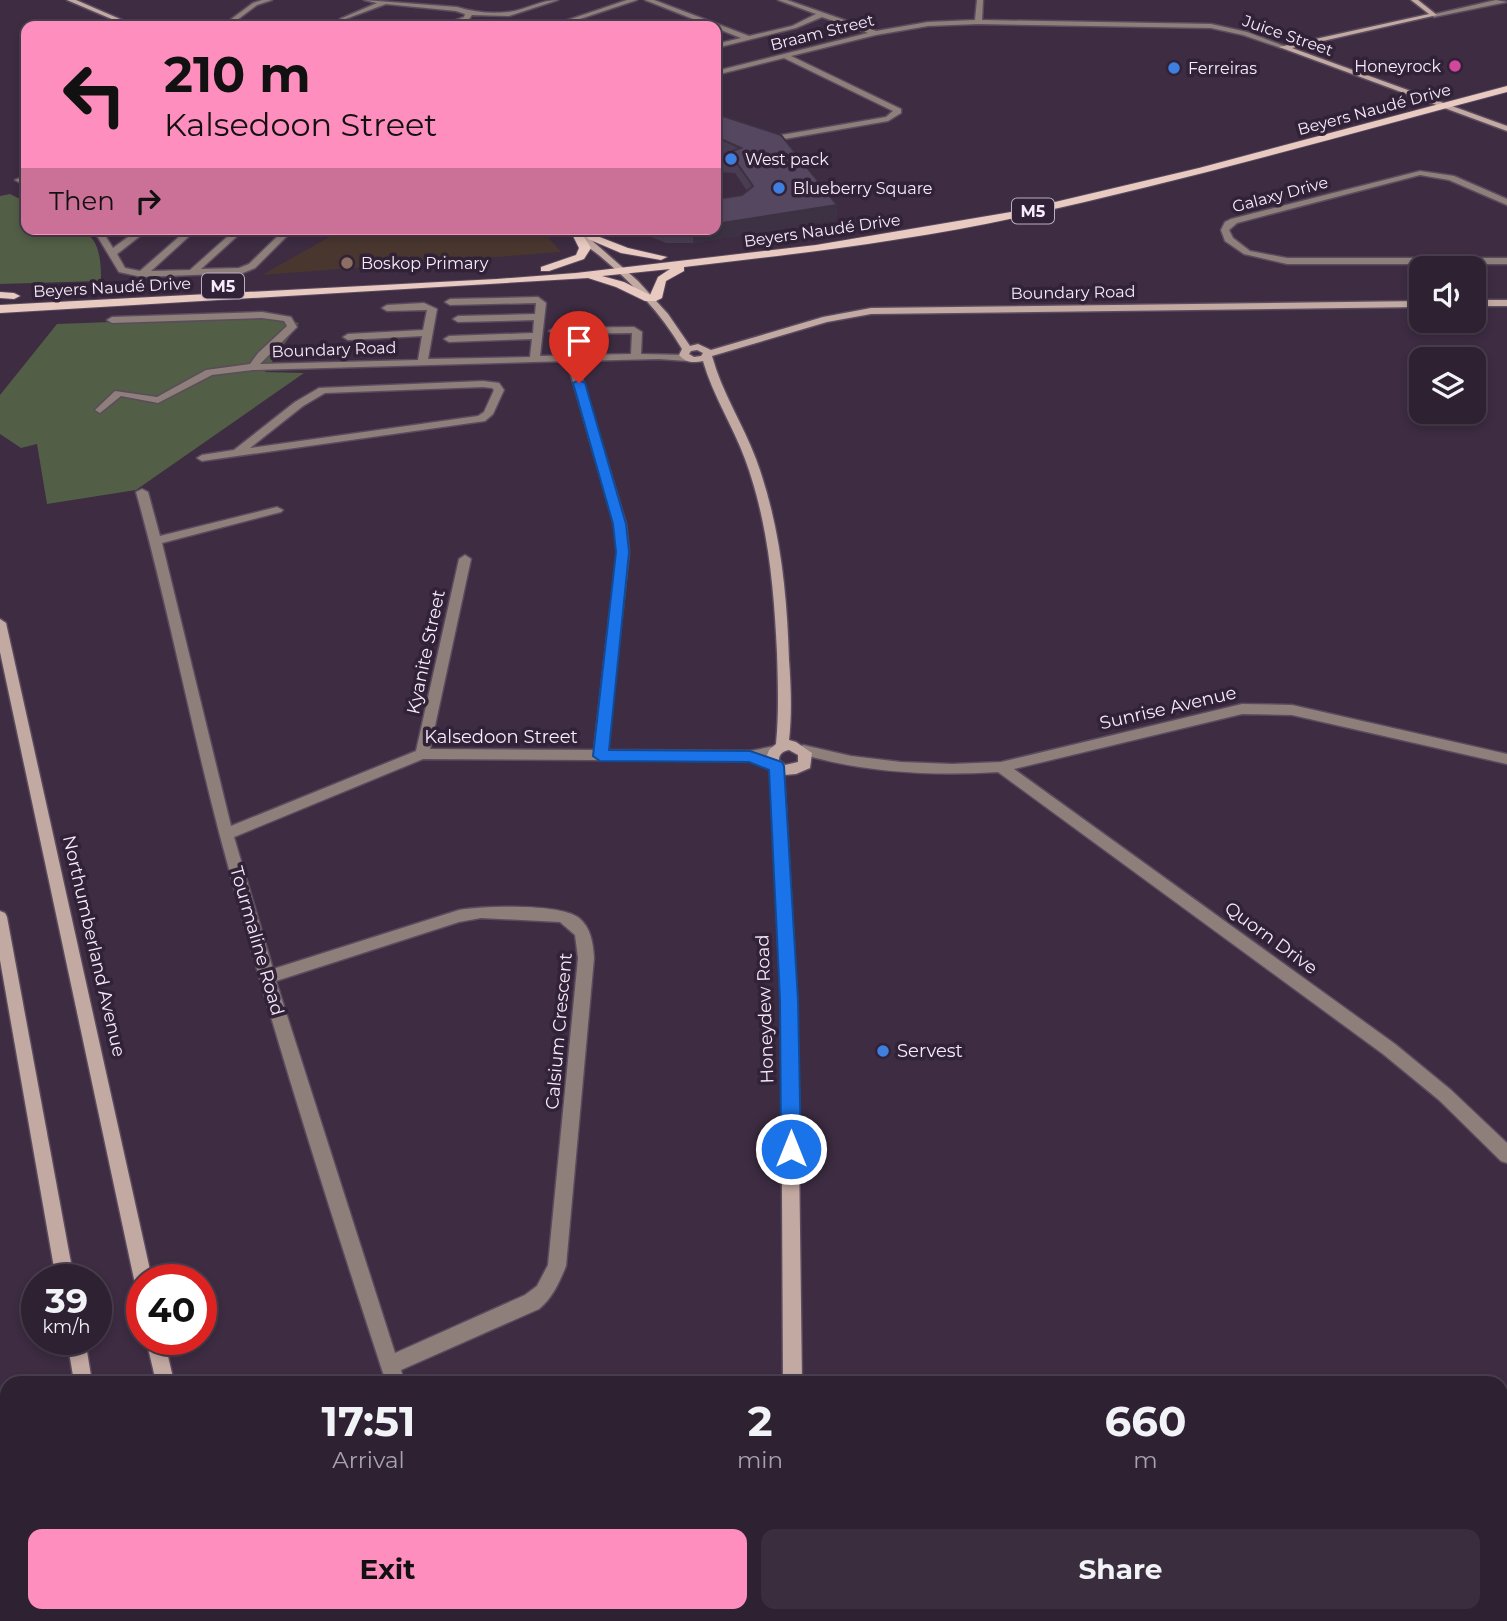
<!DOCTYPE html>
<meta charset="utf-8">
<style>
body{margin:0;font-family:Montserrat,sans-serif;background:#3a2e3e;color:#f1f3f6;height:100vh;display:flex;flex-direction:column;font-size:26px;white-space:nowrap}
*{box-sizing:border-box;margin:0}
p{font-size:23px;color:#a7a3ac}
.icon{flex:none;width:38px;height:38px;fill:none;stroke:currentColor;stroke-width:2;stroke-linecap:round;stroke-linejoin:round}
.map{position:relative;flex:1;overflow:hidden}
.sheet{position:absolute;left:0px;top:1376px;width:1508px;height:247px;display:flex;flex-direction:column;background:#2e2132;border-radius:21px 21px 0 0;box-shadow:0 4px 10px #0003,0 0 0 2px #493e4d}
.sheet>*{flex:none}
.guide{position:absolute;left:21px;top:21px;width:700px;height:214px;border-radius:14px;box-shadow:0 4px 10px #0003,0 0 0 2px #493e4d;background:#fe8ebd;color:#111;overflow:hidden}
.controls{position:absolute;left:1409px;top:256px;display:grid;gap:14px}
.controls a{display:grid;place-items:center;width:77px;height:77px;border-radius:14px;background:#2e2132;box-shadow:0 4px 10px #0003,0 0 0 2px #493e4d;font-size:35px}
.speed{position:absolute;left:21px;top:1264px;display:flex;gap:14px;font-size:35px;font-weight:700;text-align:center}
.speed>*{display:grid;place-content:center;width:91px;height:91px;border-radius:50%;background:#2e2132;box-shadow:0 4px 10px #0003,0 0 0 2px #493e4d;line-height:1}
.speed small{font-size:18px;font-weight:400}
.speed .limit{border:10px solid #d22;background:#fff;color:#111}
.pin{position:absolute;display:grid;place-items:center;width:60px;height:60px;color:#fff;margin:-72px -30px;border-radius:50% 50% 50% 0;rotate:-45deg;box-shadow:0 0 7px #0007}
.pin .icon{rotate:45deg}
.me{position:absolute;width:77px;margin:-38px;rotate:0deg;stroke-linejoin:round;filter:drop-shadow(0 0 5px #0008)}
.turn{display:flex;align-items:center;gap:24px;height:147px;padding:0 28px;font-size:32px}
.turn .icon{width:91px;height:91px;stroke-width:2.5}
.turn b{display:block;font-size:49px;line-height:60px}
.then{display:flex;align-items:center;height:66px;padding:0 28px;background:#0003;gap:14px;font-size:26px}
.eta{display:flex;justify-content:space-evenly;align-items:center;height:119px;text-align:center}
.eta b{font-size:42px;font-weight:700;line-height:49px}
.cta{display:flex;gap:14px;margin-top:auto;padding:14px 28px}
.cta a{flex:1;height:80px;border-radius:14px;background:#fe8ebd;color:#111;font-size:28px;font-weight:700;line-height:80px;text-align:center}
.cta a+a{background:#3a2e3e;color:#f1f3f6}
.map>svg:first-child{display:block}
.education{fill:#49362f}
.green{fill:#525e46}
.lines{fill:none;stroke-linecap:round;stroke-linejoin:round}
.street-casing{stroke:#5b4b5f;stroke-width:3}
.secondary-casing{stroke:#5b4b5f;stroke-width:3}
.primary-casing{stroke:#5b4b5f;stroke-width:2}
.street{fill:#8e7f7a;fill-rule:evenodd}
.secondary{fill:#c2a9a2;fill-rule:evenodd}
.primary{fill:#e9cac1;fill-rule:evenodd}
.wall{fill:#4a3d53}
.shaded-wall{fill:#3c3243}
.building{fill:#564760;stroke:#3c3243;stroke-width:2}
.route{fill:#1a73e8;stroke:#114b97;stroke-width:2}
.hotel-dot{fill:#d1479c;stroke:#322238;stroke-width:2.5}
.shop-dot{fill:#3f7fe0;stroke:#322238;stroke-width:2.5}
.education-dot{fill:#8d6e63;stroke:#322238;stroke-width:2.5}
.labels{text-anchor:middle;stroke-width:7;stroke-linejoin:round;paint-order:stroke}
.far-street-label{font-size:16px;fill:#f6ebfa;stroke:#322238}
.far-poi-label{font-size:16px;fill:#f6ebfa;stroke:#322238;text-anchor:start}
.shield{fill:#322238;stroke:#bbafc0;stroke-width:2}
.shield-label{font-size:16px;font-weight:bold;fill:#f6ebfa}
.street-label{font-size:18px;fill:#f6ebfa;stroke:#322238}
.poi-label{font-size:18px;fill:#f6ebfa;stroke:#322238;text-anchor:start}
</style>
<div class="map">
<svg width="1507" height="1621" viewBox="0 0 1507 1621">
<rect width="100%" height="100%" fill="#3d2c42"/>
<polygon class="education" points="343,229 541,229 561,252 262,275"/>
<g class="green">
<path d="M10,194l16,8v27c50,0 76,-10 75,52l-101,3v-88z"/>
<polygon points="270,316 299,323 265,372 304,373 136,490 47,504 37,444 21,448 0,434 0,395 57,324"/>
</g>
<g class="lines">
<g class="street-casing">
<g id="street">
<polygon points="262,0 272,0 257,5 229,26 222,26 253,3"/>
<path d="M364,0l93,7c16,5 35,7 51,5 18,-2 32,-12 50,-12l-49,16 -37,-1 -3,4 -19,7h-9l23,-9 1,-3 -9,-3 -70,-7 -46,17v-2l37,-16z"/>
<polygon points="627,0 637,0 559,26 550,26"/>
<polygon points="645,0 654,0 749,36 792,26 816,14 778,0 787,0 876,31 928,22 975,20 977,0 983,0 982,20 1211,24 1247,32 1287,47 1281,48 1243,35 1211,28 978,24 928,26 876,35 791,56 901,109 901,113 888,121 767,142 764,142 764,138 886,117 893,111 784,58 716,75 716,71 868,33 822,17 796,28 716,48 716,44 741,38"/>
<polygon points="1496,0 1507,2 1434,17 1431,15"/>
<polygon points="1420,171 1454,176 1507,199 1507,205 1449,180 1420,175 1237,223 1229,230 1233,238 1250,251 1287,258 1507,258 1507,264 1287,264 1244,254 1225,241 1221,230 1225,222 1231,219"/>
<polygon points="26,176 26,181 19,182 15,180"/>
<polygon points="93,229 101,229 113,248 139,229 149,229 117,254 125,268 140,271 188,229 197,229 151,271 190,270 236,229 245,229 201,269 239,268 249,264 285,229 294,229 255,268 243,273 142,277 119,272"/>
<polygon points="309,229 318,229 314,232"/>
<path d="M538,297l8,6 -6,53 91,-2 1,-21 -78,1 -5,-3 5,-3 80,-1 8,5 -1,22 46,1 5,3 -5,3 -28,-2 -82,2 49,163 3,28 -22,198 143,1 25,-5 7,5 -2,4 -30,6 -327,-2 -189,78 39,132 186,-59c24,-4 101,-7 120,8 12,10 14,25 15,40l-28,308c-7,17 -13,31 -27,43l-138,61 3,12h-18c-59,-180 -117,-362 -166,-546 -30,-114 -52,-230 -84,-344l6,-3 6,3 12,44 117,-29 6,3 -2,2 -119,31 69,283 185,-75 43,-192 6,-4 6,4 -41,190 164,1 23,-198 -3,-28 -47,-163 -314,9 -41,5 -54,28 -37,-7 -21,17 -5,-3 20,-19 42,6 49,-27 44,-6 8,-11 29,-27 -3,-5 -22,-3 -150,5 -5,-3 5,-3 150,-5 29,5 6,10 -37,37 158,-4 4,-24 -74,4 -5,-3 5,-3 75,-4 4,-20 -40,1 -5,-3 5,-3 37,-2 13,6 -9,50 102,-2 2,-18 -83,3 -5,-3 5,-3 84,-3 1,-13 -76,2 -5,-3 5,-3 77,-2 1,-11 -86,2 -5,-3 5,-3zM481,918l79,4 15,13 3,23 -30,307 -11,21 -12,9 -130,58 -119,-372 183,-59z"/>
<path d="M483,381l16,2 5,7 -11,24 -8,7 -283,40 -5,-3 5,-3 32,-5 61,-48 24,-14zM483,387l9,1 2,2 -10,22 -6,4 -228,32 53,-42 22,-13z"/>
<path d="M1242,704l50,1 215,49v10l-215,-49 -50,-1 -228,55 381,275 56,46 56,53v20l-6,-2 -62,-61 -56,-46 -385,-282c-67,4 -134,1 -200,-19l-2,-3 7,-5 48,11 50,6 51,2 49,-2z"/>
<polygon points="459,1615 481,1615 483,1621 461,1621"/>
</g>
</g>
<g class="secondary-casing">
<g id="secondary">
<polygon points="67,0 76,0 136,26 128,26"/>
<polygon points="1411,0 1418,0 1437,15 1292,48 1507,126 1507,131 1279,47 1429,14"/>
<path d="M566,229h10l13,9 49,43 30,33 22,32 8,-2 13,6 112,-33 48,-9 550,-7v6l-550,7 -44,8 -115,34c10,37 31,68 44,103 24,65 31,133 33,201 2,27 3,54 0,80l7,2 16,11 -2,15 -14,6 -12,1 13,225 5,382h-19l-2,-382 -11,-232 -5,-7 4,-11 7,-6c3,-30 2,-60 1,-91 -3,-65 -9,-132 -32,-194 -12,-33 -32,-63 -42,-98 -10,2 -17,2 -24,-6l3,-6c-21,-36 -50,-66 -82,-93 -11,-9 -24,-17 -34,-27zM697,350l6,3 -2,3 -7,1 -5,-3 2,-3zM789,750l9,5v7l-13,3 -6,-5c0,-6 4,-9 10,-10z"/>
<rect x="1474" y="300" width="33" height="6"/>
<polygon points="0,619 6,623 152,1279 142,1279 142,1288 137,1285 134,1279 0,652"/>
<polygon points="0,911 5,913 7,917 74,1279 56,1279 0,960"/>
<polygon points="67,1339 85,1339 92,1382 74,1382"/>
<polygon points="146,1339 164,1339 174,1382 156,1382"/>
<polygon points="112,1615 134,1615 135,1621 113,1621"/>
<polygon points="202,1615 224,1615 225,1621 203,1621"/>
<rect x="785" y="1615" width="22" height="6"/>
</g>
</g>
<g class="primary-casing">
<g id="primary">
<path d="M1507,86v6c-162,43 -324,89 -488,125 -110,24 -223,37 -335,50v4l-18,10 -4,17 -6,3h-11l-29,-14 -28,-9 -588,35v-8l497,-26 79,-6 240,-28 201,-34 182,-43zM670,269l-12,8 -8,18 -26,-13 -22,-6z"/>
<polygon points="573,232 581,232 591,248 584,259 549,271 541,271 541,267 576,255 579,248 572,234"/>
<polygon points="592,234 628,248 667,257 661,260 621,253 588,239 587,237"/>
<polygon points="0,292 14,293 20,296 14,299 0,298"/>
</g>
</g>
<use href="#street" class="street"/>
<use href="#secondary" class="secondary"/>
<use href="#primary" class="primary"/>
</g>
<polygon class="wall" points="716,118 837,205 836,220 693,243 666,243 632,229 716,229 742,195 747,191 735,173 716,172 716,157 723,154 716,151"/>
<polygon class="shaded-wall" points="837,205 836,220 693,243 693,229 716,229 716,224"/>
<polygon class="building" points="723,116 781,135 837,205 716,224 716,199 742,195 753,186 734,159 716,158 716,157 741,148 716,137 716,118"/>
<polygon class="route" points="579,380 585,383 626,524 629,552 609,750 750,751 782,762 784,766 798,1000 801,1149 798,1156 791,1158 784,1156 781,1149 780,1000 769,770 749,762 600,761 593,756 616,552 613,524 573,383"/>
<circle class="hotel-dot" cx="1455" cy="66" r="7"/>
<g class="shop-dot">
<circle cx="1174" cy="68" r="7"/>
<circle cx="731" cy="159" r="7"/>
<circle cx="779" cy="188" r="7"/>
<circle cx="883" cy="1051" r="7"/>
</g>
<circle class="education-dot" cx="347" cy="263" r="7"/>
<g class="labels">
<g class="far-street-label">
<text transform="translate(822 32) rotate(-14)" y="6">Braam Street</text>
<text transform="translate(1288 35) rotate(19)" y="6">Juice Street</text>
<text transform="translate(1374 109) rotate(-15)" y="6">Beyers Naudé Drive</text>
<text transform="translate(1280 194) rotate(-15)" y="6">Galaxy Drive</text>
<text transform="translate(822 230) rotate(-8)" y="6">Beyers Naudé Drive</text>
<text transform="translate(112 287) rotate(-3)" y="6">Beyers Naudé Drive</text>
<text transform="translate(1073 292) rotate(-1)" y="6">Boundary Road</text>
<text transform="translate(334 349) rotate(-2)" y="6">Boundary Road</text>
</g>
<g class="far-poi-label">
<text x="1441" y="72" text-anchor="end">Honeyrock</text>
<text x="1188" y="74">Ferreiras</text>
<text x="745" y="165">West pack</text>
<text x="793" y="194">Blueberry Square</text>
<text x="361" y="269">Boskop Primary</text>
</g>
<g class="shield">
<rect x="1012" y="198.5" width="42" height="25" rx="5"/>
<rect x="202" y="273.5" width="42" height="25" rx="5"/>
</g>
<g class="shield-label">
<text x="1033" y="217">M5</text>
<text x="223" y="292">M5</text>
</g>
<g class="street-label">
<text transform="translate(426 652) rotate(-78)" y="6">Kyanite Street</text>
<text transform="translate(1168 708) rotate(-13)" y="6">Sunrise Avenue</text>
<text x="501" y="743">Kalsedoon Street</text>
<text transform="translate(1271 938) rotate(36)" y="6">Quorn Drive</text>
<text transform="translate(257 941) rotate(74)" y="6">Tourmaline Road</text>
<text transform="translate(94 946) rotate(77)" y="6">Northumberland Avenue</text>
<text transform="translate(765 1009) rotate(-92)" y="6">Honeydew Road</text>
<text transform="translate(559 1031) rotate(-85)" y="6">Calsium Crescent</text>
</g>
<g class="poi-label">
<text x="897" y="1057">Servest</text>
</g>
</g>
</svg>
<div class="controls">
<a><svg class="icon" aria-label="sound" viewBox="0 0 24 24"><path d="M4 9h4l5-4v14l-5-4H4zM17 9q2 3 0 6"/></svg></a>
<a><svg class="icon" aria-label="layers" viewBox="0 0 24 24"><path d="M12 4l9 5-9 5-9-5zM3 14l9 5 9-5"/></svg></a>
</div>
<div class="speed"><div>39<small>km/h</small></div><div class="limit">40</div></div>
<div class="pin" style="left:579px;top:383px;background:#d93025"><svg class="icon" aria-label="arrive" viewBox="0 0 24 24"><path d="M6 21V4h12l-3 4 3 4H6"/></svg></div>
<svg class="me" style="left:791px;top:1149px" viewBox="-20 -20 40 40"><circle r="17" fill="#1a73e8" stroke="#fff" stroke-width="3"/><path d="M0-11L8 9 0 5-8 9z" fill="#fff"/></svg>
<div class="guide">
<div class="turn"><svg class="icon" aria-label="left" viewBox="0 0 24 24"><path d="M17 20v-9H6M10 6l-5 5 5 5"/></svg><div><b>210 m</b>Kalsedoon Street</div></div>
<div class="then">Then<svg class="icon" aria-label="right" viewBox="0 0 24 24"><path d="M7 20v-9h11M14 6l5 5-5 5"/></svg></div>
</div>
<section class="sheet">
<div class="eta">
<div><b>17:51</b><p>Arrival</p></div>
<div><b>2</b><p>min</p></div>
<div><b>660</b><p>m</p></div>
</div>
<div class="cta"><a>Exit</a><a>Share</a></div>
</section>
</div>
